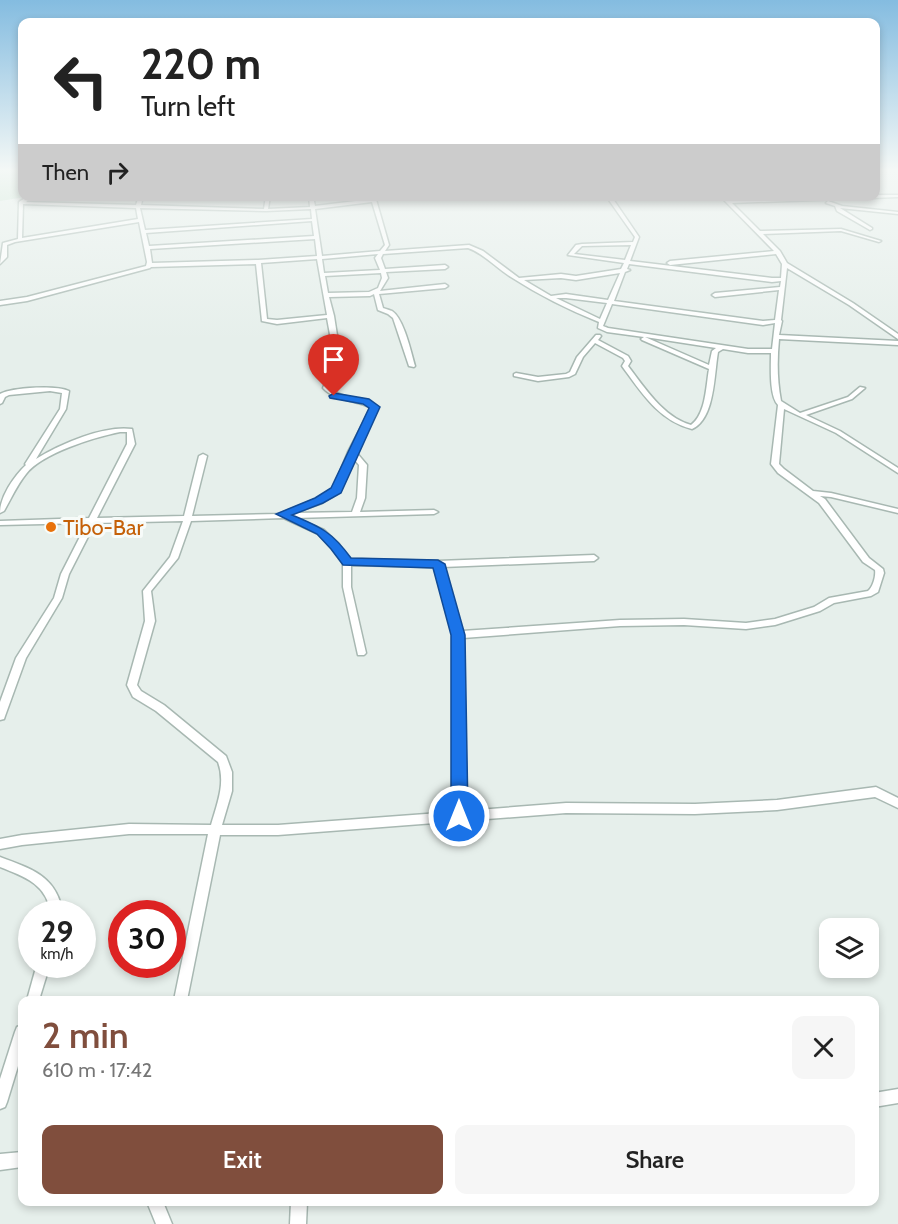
<!DOCTYPE html>
<meta charset="utf-8">
<style>
body{margin:0;font-family:Cabin,sans-serif;background:#f6f6f6;color:#222;height:100vh;display:flex;flex-direction:column;font-size:22px;white-space:nowrap}
*{box-sizing:border-box;margin:0}
p{font-size:20px;color:#767676}
.icon{flex:none;width:33px;height:33px;fill:none;stroke:currentColor;stroke-width:2;stroke-linecap:round;stroke-linejoin:round}
.map{position:relative;flex:1;overflow:hidden}
.sheet{position:absolute;left:18px;top:996px;width:861px;height:210px;display:flex;flex-direction:column;background:#fff;border-radius:12px;box-shadow:0 3px 9px #0003}
.sheet>*{flex:none}
.guide{position:absolute;left:18px;top:18px;width:862px;height:183px;border-radius:12px;box-shadow:0 3px 9px #0003;background:#fff;color:#222;overflow:hidden}
.buttons{position:absolute;left:819px;top:918px;display:grid;gap:12px}
.buttons a{display:grid;place-items:center;width:60px;height:60px;border-radius:12px;background:#fff;box-shadow:0 3px 9px #0003;font-size:30px}
.speed{position:absolute;left:18px;top:900px;display:flex;gap:12px;font-size:30px;font-weight:700;text-align:center}
.speed>*{display:grid;place-content:center;width:78px;height:78px;border-radius:50%;background:#fff;box-shadow:0 3px 9px #0003;line-height:1}
.speed small{font-size:15px;font-weight:400}
.speed .limit{border:9px solid #d22;background:#fff;color:#111}
.pin{position:absolute;display:grid;place-items:center;width:51px;height:51px;color:#fff;margin:-62px -26px;border-radius:50% 50% 50% 0;rotate:-45deg;box-shadow:0 0 6px #0007}
.pin .icon{rotate:45deg}
.me{position:absolute;width:66px;margin:-33px;rotate:0deg;stroke-linejoin:round;filter:drop-shadow(0 0 4px #0008)}
.turn{display:flex;align-items:center;gap:21px;height:126px;padding:0 24px;font-size:27px}
.turn .icon{width:78px;height:78px;stroke-width:2.5}
.turn b{display:block;font-size:42px;line-height:51px}
.then{display:flex;align-items:center;height:57px;padding:0 24px;background:#0003;gap:12px;font-size:22px}
.round{display:grid;place-items:center;flex:none;width:63px;height:63px;border-radius:12px;background:#f6f6f6}
.head{display:flex;align-items:center;justify-content:space-between;height:102px;padding:0 24px}
h1{font-size:36px;font-weight:600;line-height:45px;color:#804e3d}
.button{display:flex;gap:12px;margin-top:auto;padding:12px 24px}
.button a{flex:1;height:69px;border-radius:12px;background:#804e3d;color:#fff;font-size:24px;font-weight:600;line-height:69px;text-align:center}
.button a+a{background:#f6f6f6;color:#222}
.map>svg:first-child{display:block}
.green{fill:#bfe0c8}
.lines{fill:none;stroke-linecap:round;stroke-linejoin:round}
.minor-casing{stroke:#a8b8b2;stroke-width:3}
.minor{fill:#fff;fill-rule:evenodd}
.route{fill:#1a73e8;stroke:#114b97;stroke-width:1.5}
.food-dot{fill:#e8710a;stroke:#f7fbf9;stroke-width:2}
.labels{text-anchor:middle;stroke-width:6;stroke-linejoin:round;paint-order:stroke}
.food-label{font-size:22px;fill:#c56008;stroke:#f7fbf9;text-anchor:start}
</style>
<div class="map">
<svg width="898" height="1224" viewBox="0 0 898 1224">
<rect width="100%" height="100%" fill="#e6efeb"/>
<polygon class="green" points="0,169 22,169 22,196 25,197 0,201"/>
<g class="lines">
<g class="minor-casing">
<g id="minor">
<path d="M876,195h22v2l-166,6 28,28 81,-2 40,12 -2,1 -38,-11 -78,3 17,17 7,12 66,40 45,31v5l-49,-34 -62,-37 -6,52 1,1 -3,14 119,6v4l-119,-6c-2,21 -2,41 2,62l19,12 48,-16 12,-10 5,1 -13,11 -46,16 34,16 58,37v5l-62,-40 -52,-24 -5,55 5,5 29,22 18,2 67,16v4l-67,-16 -11,-1 5,3 44,59 14,11 1,4 -6,19 -7,4 -37,7 -14,8 -45,14 -29,4 -62,-4 -64,1 -157,12 2,173 101,-8 129,1 82,-4 99,-13 22,11v10l-23,-11 -98,13 -82,4 -129,-1 -288,22h-58l-33,165h-13l34,-166h-79l-107,11 -22,4v-10l22,-4 107,-11 82,1c6,-21 15,-42 7,-63l-62,-51 -23,-14 -6,-12 18,-64 -2,-30 27,-34 13,-36 -88,2 -26,51 -7,24 -36,60 -21,58 -1,3 -4,1v-18l16,-44 38,-60 7,-24 26,-51 -87,2v-4l89,-3 38,-74v-12h-7c-25,5 -78,21 -94,42 -9,11 -15,25 -22,37l-4,2c0,-16 14,-37 26,-48l-1,-1 35,-55 2,-16 -12,-2 -41,4 -4,2 -3,6 -2,1v-10c12,-7 57,-9 69,-3l-3,18 -30,50c24,-15 68,-34 96,-30l3,15 -38,74 87,-2 15,-60 4,-2 4,2 -15,60 87,-2 37,-15 17,-10 15,-37 23,-44c-16,-9 -35,-6 -48,-20l2,-5 12,-10 -10,-55 -50,6 -15,-3 -6,-57 -105,3 -1,1 -123,33 -27,4v-4l27,-4 119,-31 1,-4 -8,-40 -124,20 -8,3v12l-7,7 3,-21 15,-4 1,-37 9,-6h6l-8,6 110,3 3,-9h4l-2,9 123,4 2,-13h4l-2,13 42,-2 -1,-11h4l2,10 57,-7 -1,-3h4l14,49 -4,6 84,-6 14,6 36,27 42,-4 15,2 45,-7 3,-6 -56,-8 8,-10 6,-1 51,-2 2,-5 -29,-41h5l28,41 -9,24 142,17h9l1,-14 -6,-10 -106,11 -3,-2 3,-2 104,-10 -54,-55h5l4,5zM372,202l13,43 -5,6 -58,5 -7,-47zM23,204l113,4 2,11 -116,19zM140,208l126,3 45,-2 1,10 -167,11zM312,221l2,15 -165,10 -3,-13zM315,239l2,17 -59,4 -106,3 -2,-14zM631,245l-6,15 -51,-6 8,-8zM468,248c17,6 28,20 43,29 28,18 58,33 88,45l-1,6 9,4 37,5 -3,2 1,1 67,29c-3,17 -3,45 -18,56 -28,-8 -46,-37 -63,-59l3,-5 -3,-5 -30,-16 3,-4 -1,-1h-4l-19,22 -7,15 -4,2 -28,3 -22,-4 -2,1v2l24,5 31,-4 6,-3 8,-17 12,-14 28,15 2,3 -3,5c19,26 37,55 70,63 23,-10 22,-55 26,-77l5,-3 25,4h23c0,13 -2,43 7,52l-7,59 7,9 41,30 44,59 12,8c1,6 -2,17 -7,21l-39,7 -15,9 -39,12 -29,4 -62,-4 -64,1 -158,11 -19,-64 151,-6 4,-3 -4,-3 -156,6 -89,-2 -10,-15 -15,-14 -29,-12 139,-4 4,-2 -4,-2 -74,2 5,-14 2,-33 -11,-13 22,-45c-14,-11 -35,-7 -49,-19l1,-3 13,-11 -9,-58 -5,-19 41,-1 4,-2 4,16 10,4 5,4 16,48 5,1 1,-1c-4,-14 -11,-47 -23,-55 -1,0 -8,-3 -9,-3l-4,-14 66,-6 3,-2 -3,-2 -65,7 8,-13 -2,-6 59,-3 3,-2 -3,-2 -60,4 -4,-11 2,-4zM378,254l-3,4 5,12 -56,3 -2,-14zM317,259l10,56 -50,5 -10,-1 -6,-56zM629,264l143,18 9,-1 -1,6 -65,6 -3,2 3,2 64,-7 -4,30 -12,1 -149,-20 11,-29 5,-2 -3,-1zM381,273l1,5 -4,10 -9,4 -41,1 -3,-17zM620,273l-12,27 -42,-6 -15,2 -27,-16 37,-2 15,2zM556,298h10l41,5 -7,16zM612,304l151,21 12,-2 -3,26h-24l-140,-21 -5,-2zM645,337l71,11 -4,3 -3,14zM353,458l6,7 -2,33 -5,14 -58,1 28,-10 17,-11zM283,518l35,16 15,14 10,14v25l15,68h6l2,-2 -15,-66v-22l83,2 19,68v177l-175,13h-56l10,-34v-19l-6,-16 -62,-51 -23,-14 -4,-6 18,-64 -4,-30 27,-33 13,-37z"/>
<polygon points="828,201 842,206 898,212 898,214 840,208 872,228 872,229 870,230 837,211 835,206 826,203"/>
<path d="M0,857c32,12 57,19 63,57h-12c-4,-30 -26,-37 -51,-47z"/>
<polygon points="37,964 50,964 39,1000 27,1000"/>
<polygon points="22,1025 22,1053 7,1102 5,1107 0,1109 0,1079 15,1032 17,1027"/>
<polygon points="898,1089 898,1103 874,1107 874,1093"/>
<polygon points="22,1152 22,1167 0,1170 0,1154"/>
<polygon points="147,1202 163,1202 172,1224 156,1224"/>
<polygon points="291,1202 307,1202 306,1224 290,1224"/>
</g>
</g>
<use href="#minor" class="minor"/>
</g>
<linearGradient id="sky" x2="0" y2="1"><stop stop-color="#84bce0"/><stop offset="0.5" stop-color="#f4f8f6"/><stop offset="1" stop-color="#f4f8f6" stop-opacity="0"/></linearGradient>
<rect width="898" height="340" fill="url(#sky)"/>
<path class="route" d="M334,393l35,6 11,8 -39,86 -18,10 -31,12c29,12 40,17 59,43l87,2 7,4 20,71 3,181 -2,5 -7,3 -6,-3 -2,-5v-181l-18,-67 -90,-3 -12,-16 -14,-15 -41,-20 39,-16 16,-10 38,-80 -6,-4 -33,-6 -1,-2z"/>
<circle class="food-dot" cx="51" cy="527" r="6"/>
<g class="labels">
<g class="food-label">
<text x="63" y="535">Tibo-Bar</text>
</g>
</g>
</svg>
<div class="buttons">
<a><svg class="icon" aria-label="layers" viewBox="0 0 24 24"><path d="M12 4l9 5-9 5-9-5zM3 14l9 5 9-5"/></svg></a>
</div>
<div class="speed"><div>29<small>km/h</small></div><div class="limit">30</div></div>
<div class="pin" style="left:334px;top:396px;background:#d93025"><svg class="icon" aria-label="arrive" viewBox="0 0 24 24"><path d="M6 21V4h12l-3 4 3 4H6"/></svg></div>
<svg class="me" style="left:459px;top:816px" viewBox="-20 -20 40 40"><circle r="17" fill="#1a73e8" stroke="#fff" stroke-width="3"/><path d="M0-11L8 9 0 5-8 9z" fill="#fff"/></svg>
<div class="guide">
<div class="turn"><svg class="icon" aria-label="left" viewBox="0 0 24 24"><path d="M17 20v-9H6M10 6l-5 5 5 5"/></svg><div><b>220 m</b>Turn left</div></div>
<div class="then">Then<svg class="icon" aria-label="right" viewBox="0 0 24 24"><path d="M7 20v-9h11M14 6l5 5-5 5"/></svg></div>
</div>
<section class="sheet">
<div class="head"><div><h1>2 min</h1><p>610 m · 17:42</p></div><a class="round"><svg class="icon" aria-label="close" viewBox="0 0 24 24"><path d="M6 6l12 12M18 6L6 18"/></svg></a></div>
<div class="button"><a>Exit</a><a>Share</a></div>
</section>
</div>
